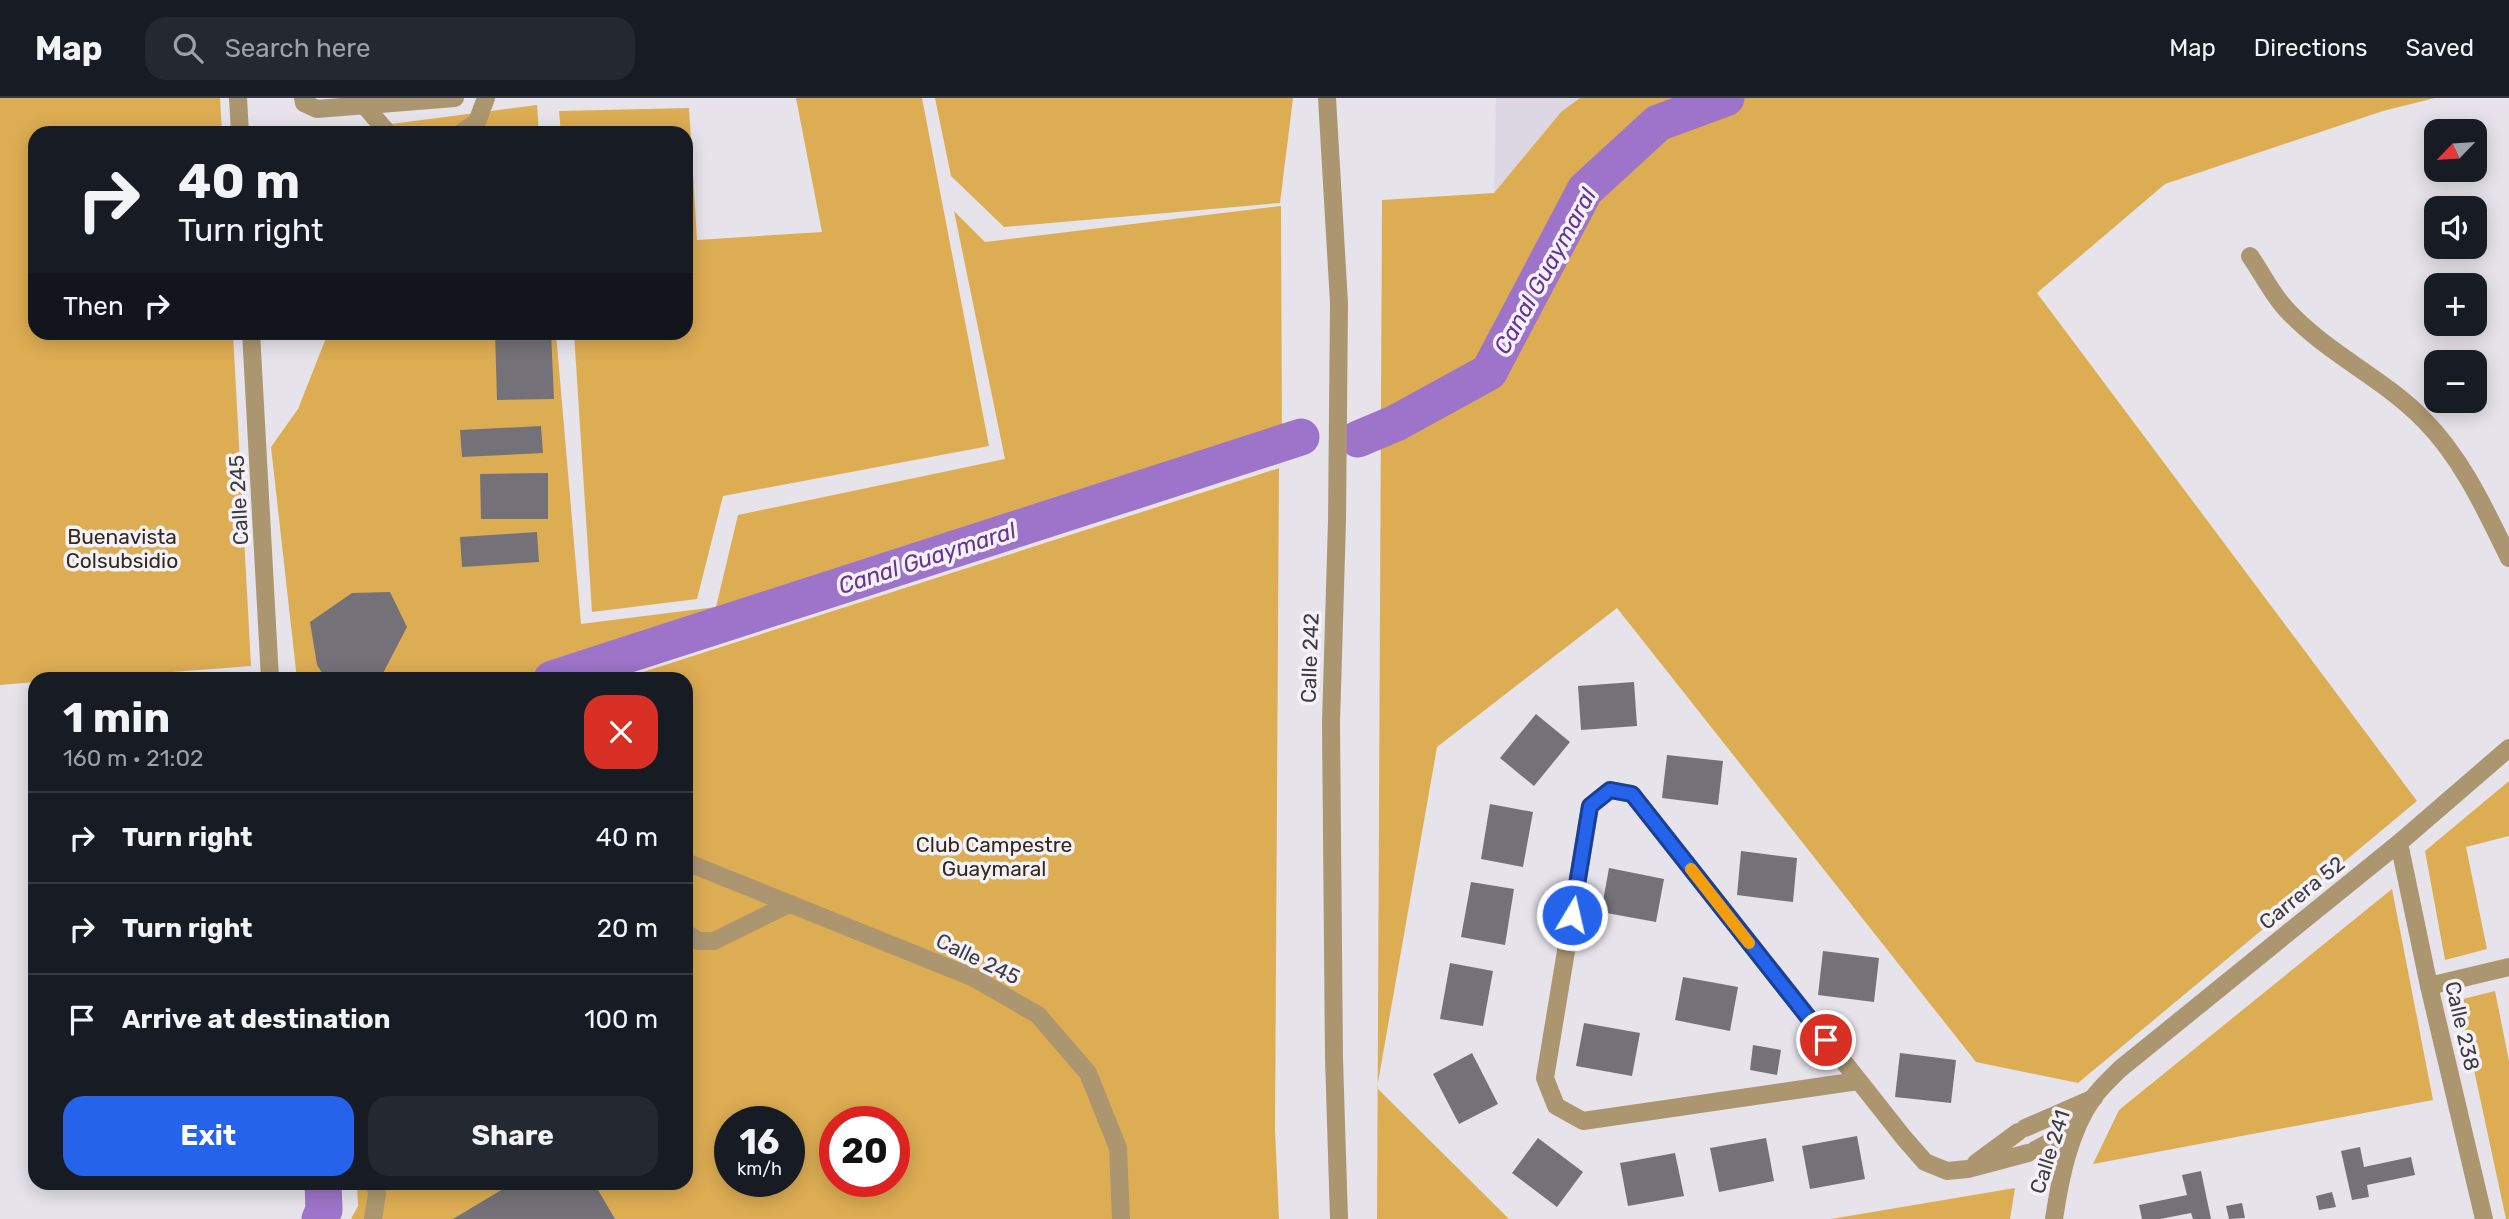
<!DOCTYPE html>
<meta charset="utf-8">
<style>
body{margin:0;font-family:Rubik,sans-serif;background:#242831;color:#f1f3f6;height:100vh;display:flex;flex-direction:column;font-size:26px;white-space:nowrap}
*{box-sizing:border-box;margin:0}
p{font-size:23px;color:#9ea1a6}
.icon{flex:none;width:38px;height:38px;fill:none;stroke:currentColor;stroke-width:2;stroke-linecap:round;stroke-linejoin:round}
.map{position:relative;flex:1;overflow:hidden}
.panel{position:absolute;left:28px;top:574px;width:665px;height:518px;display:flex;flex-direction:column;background:#171b24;border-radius:21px;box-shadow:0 4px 18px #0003}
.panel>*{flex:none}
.hud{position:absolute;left:28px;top:28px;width:665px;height:214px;border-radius:21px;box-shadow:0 4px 18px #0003;background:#171b24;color:#f1f3f6;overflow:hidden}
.needle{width:46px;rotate:245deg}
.tools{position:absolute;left:2424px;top:21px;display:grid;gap:14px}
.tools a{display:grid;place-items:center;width:63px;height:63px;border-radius:14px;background:#171b24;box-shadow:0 4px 18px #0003;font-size:35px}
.speed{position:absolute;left:714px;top:1008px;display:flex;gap:14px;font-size:35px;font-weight:700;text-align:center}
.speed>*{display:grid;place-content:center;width:91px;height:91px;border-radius:50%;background:#171b24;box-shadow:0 4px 18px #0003;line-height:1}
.speed small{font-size:18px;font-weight:400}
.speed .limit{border:10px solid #d22;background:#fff;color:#111}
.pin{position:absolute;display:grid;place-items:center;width:60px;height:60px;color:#fff;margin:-30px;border:4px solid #fff;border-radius:50%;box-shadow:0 2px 7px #0007}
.me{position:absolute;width:77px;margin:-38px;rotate:9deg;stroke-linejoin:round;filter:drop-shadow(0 0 5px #0008)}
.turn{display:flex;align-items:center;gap:24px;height:147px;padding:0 35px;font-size:32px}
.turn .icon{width:91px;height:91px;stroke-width:2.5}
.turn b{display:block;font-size:49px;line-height:60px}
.then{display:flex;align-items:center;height:66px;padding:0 35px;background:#0003;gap:14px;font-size:26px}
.round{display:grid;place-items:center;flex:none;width:74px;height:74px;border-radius:21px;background:#242831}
.overview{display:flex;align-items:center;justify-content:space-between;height:119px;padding:0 35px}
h1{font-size:42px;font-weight:700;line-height:52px}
.primary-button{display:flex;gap:14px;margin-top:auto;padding:14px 35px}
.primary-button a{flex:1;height:80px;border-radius:21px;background:#2563eb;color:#fff;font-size:28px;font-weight:700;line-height:80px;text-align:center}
.primary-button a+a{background:#242831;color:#f1f3f6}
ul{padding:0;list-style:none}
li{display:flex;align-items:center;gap:21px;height:91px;padding:0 35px;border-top:2px solid #363941}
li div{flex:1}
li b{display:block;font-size:26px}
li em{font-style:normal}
header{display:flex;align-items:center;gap:42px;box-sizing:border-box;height:98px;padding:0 35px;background:#171b24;border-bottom:2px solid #363941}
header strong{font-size:33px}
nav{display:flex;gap:38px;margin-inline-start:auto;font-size:24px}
.search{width:490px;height:63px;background:#242831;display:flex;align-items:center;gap:18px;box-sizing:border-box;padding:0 24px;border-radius:21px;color:#9ea1a6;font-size:26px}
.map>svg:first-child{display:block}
.built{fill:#ddd7e4}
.green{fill:#ddad53;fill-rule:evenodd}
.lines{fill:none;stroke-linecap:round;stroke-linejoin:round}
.river{stroke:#9d74c9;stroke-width:37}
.building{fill:#747278}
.minor{stroke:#ac9670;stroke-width:18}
.route-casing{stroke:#184099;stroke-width:18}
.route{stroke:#2563eb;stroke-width:12}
.slow{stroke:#f59e0b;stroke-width:12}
.labels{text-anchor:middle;stroke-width:7;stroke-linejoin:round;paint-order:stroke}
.street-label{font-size:21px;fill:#3d3c3f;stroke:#f4f1f8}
.park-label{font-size:21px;fill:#342a19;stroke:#f4f1f8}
.water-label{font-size:23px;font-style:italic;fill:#683296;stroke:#f4f1f8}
</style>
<header>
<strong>Map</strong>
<div class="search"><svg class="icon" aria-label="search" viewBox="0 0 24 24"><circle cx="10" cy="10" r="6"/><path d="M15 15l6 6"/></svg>Search here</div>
<nav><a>Map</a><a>Directions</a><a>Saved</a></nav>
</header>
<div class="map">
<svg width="2509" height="1121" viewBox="0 0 2509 1121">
<rect width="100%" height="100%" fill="#e6e3ea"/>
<polygon class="built" points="1496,0 1580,0 1561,14 1494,95"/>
<g class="green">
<polygon points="0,0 220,0 222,35 35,35 35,234 233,235 251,568 80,581 35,581 35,584 0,587"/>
<polygon points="796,0 922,0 989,348 723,398 697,501 592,514 574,235 686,234 686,35 561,35 559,13 689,10 697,142 822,134"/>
<polygon points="935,0 1293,0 1280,105 1004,129 951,78"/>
<polygon points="1580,0 2435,0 2383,13 2165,86 2037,195 2417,703 2078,985 1976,964 1617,510 1437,649 1377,990 1509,1121 1377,1121 1382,102 1494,95 1561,14"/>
<polygon points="537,7 539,35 338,35 338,33"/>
<polygon points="1281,108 1282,356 549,581 297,581 271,349 298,311 328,235 556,235 581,526 716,509 738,417 1005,361 954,113 985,144"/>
<path d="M1279,370l-4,661 4,90h-928l7,-13 -1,-23h329v-504h-65zM730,1024h59v59h-59zM835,1024h59v59h-59z"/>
<polygon points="2509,683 2509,738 2466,749 2487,851 2445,862 2425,753"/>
<polygon points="2392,791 2433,1002 2093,1066 2119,1012"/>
<polygon points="2495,893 2509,963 2509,1121 2506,1121 2459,902"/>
<polygon points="2015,1090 2010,1121 1831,1121"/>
</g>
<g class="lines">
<g class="river">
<polyline points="1358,341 1396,325 1489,274 1585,92 1658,25 1726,0"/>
<polyline points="552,581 1301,339"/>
<polyline points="320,1121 324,1112 323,1085"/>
</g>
</g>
<g class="building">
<polygon points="495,234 551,234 554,301 497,302"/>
<polygon points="541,328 543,355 462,359 460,332"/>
<polygon points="548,375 548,421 481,421 480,376"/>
<polygon points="537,434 539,464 462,469 460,439"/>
<polygon points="390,494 407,529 380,581 326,581 317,567 310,524 352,495"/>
<polygon points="1634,584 1637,628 1581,632 1578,588"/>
<polygon points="1536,616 1570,644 1534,688 1500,660"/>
<polygon points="1667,657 1723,663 1718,707 1662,700"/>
<polygon points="1490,706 1533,714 1523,769 1481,761"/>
<polygon points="1741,753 1797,760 1793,804 1737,797"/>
<polygon points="1609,770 1664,781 1656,824 1601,814"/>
<polygon points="1471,784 1514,791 1505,847 1461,839"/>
<polygon points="1823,853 1879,860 1874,904 1818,897"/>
<polygon points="1450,865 1493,873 1483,928 1440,921"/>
<polygon points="1683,879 1738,889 1730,933 1675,922"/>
<polygon points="1584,925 1640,935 1632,978 1576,968"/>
<polygon points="1753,947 1781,952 1777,977 1750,972"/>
<polygon points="1472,955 1498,1006 1459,1026 1433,976"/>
<polygon points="1900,955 1956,962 1951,1005 1895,999"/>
<polygon points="1857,1038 1865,1081 1810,1091 1802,1048"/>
<polygon points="1538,1040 1583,1074 1557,1109 1512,1075"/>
<polygon points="1766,1040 1774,1083 1719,1094 1710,1050"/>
<polygon points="2360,1049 2364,1069 2411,1059 2415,1077 2367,1087 2369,1099 2352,1102 2341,1053"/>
<polygon points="1675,1055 1684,1098 1628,1108 1620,1065"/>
<polygon points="2201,1073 2211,1121 2193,1121 2191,1115 2160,1121 2142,1121 2139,1107 2187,1097 2182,1077"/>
<polygon points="513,1085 594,1085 615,1121 453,1121"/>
<polygon points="2332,1094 2336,1109 2319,1112 2316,1098"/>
<polygon points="2242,1105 2245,1120 2229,1121 2226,1108"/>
</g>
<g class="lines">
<g class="minor">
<polyline points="238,0 240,35"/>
<polyline points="303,0 304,5 317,11 455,0"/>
<polyline points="1327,0 1339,205 1337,423 1331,625 1334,960 1339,1121"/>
<polyline points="364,7 388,35"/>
<polyline points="461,35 477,24 486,0"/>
<path d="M2250,158c12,17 22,38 36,53 40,44 96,68 137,110 39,39 62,90 86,139"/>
<polyline points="251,234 270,581"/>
<polyline points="2399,745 2429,888 2484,1121"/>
<polyline points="686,764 974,880 1038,917 1088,975 1118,1050 1121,1121"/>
<polyline points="686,835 698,843 714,843 789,806"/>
<polyline points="2429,888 2509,869"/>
<polyline points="1858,983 1583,1023 1556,1008 1545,980 1590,708 1610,692 1632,696 1904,1040 1925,1064 1947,1073 1968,1071 2028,1055"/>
<polyline points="2025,1030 2094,1000"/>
<polyline points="2035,1052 2077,1029"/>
<polyline points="1976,1065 2018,1034"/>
<polyline points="373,1121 377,1096 375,1085"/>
<path d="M2054,1121c6,-40 15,-87 39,-121 8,-11 18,-20 27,-29l279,-226 110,-95"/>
</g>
</g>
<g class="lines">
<g class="route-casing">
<polyline id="route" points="1572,817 1590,708 1610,692 1632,696 1826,942"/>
</g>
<use href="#route" class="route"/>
<polyline class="slow" points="1691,771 1749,845"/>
</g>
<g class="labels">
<g class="street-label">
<text transform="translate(239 402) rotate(-93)" y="7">Calle 245</text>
<text transform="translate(1310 560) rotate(-88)" y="7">Calle 242</text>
<text transform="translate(2302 795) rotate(-39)" y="7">Carrera 52</text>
<text transform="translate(978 861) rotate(26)" y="7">Calle 245</text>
<text transform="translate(2462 928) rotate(77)" y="7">Calle 238</text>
<text transform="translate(2050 1054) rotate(-72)" y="7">Calle 241</text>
</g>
<g class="park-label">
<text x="122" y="446">Buenavista<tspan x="122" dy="24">Colsubsidio</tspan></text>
<text x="994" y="754">Club Campestre<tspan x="994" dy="24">Guaymaral</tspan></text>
</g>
<g class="water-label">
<text transform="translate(1545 173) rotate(-61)" y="8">Canal Guaymaral</text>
<text transform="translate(927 460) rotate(-18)" y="8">Canal Guaymaral</text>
</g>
</g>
</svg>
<div class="tools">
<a><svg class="needle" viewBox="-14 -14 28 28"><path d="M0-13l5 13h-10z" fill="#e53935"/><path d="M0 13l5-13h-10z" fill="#9ea1a6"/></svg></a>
<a><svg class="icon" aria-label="sound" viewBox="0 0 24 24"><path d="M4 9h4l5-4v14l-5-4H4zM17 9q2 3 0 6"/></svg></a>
<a>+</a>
<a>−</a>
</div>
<div class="speed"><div>16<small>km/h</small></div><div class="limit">20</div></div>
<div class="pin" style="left:1826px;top:942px;background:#d93025"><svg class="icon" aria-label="arrive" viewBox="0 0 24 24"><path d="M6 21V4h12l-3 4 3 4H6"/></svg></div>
<svg class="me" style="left:1572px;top:817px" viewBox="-20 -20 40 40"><circle r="17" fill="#2563eb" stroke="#fff" stroke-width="3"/><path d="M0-11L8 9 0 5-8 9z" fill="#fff"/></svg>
<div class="hud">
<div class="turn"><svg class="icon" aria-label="right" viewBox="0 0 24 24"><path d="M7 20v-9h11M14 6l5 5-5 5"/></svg><div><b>40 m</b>Turn right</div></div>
<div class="then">Then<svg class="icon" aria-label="right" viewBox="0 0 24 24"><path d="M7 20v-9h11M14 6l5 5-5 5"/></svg></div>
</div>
<section class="panel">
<div class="overview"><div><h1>1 min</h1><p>160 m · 21:02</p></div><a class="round" style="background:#d93025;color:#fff"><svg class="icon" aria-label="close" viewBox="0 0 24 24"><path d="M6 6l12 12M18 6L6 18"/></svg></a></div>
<ul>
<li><svg class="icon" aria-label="right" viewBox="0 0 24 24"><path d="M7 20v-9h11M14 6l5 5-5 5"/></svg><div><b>Turn right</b></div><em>40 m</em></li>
<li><svg class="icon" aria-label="right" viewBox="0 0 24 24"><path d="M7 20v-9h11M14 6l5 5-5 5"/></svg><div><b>Turn right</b></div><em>20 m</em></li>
<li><svg class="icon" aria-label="arrive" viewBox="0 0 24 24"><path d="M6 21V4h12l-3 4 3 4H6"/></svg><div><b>Arrive at destination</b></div><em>100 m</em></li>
</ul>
<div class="primary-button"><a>Exit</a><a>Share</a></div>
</section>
</div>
